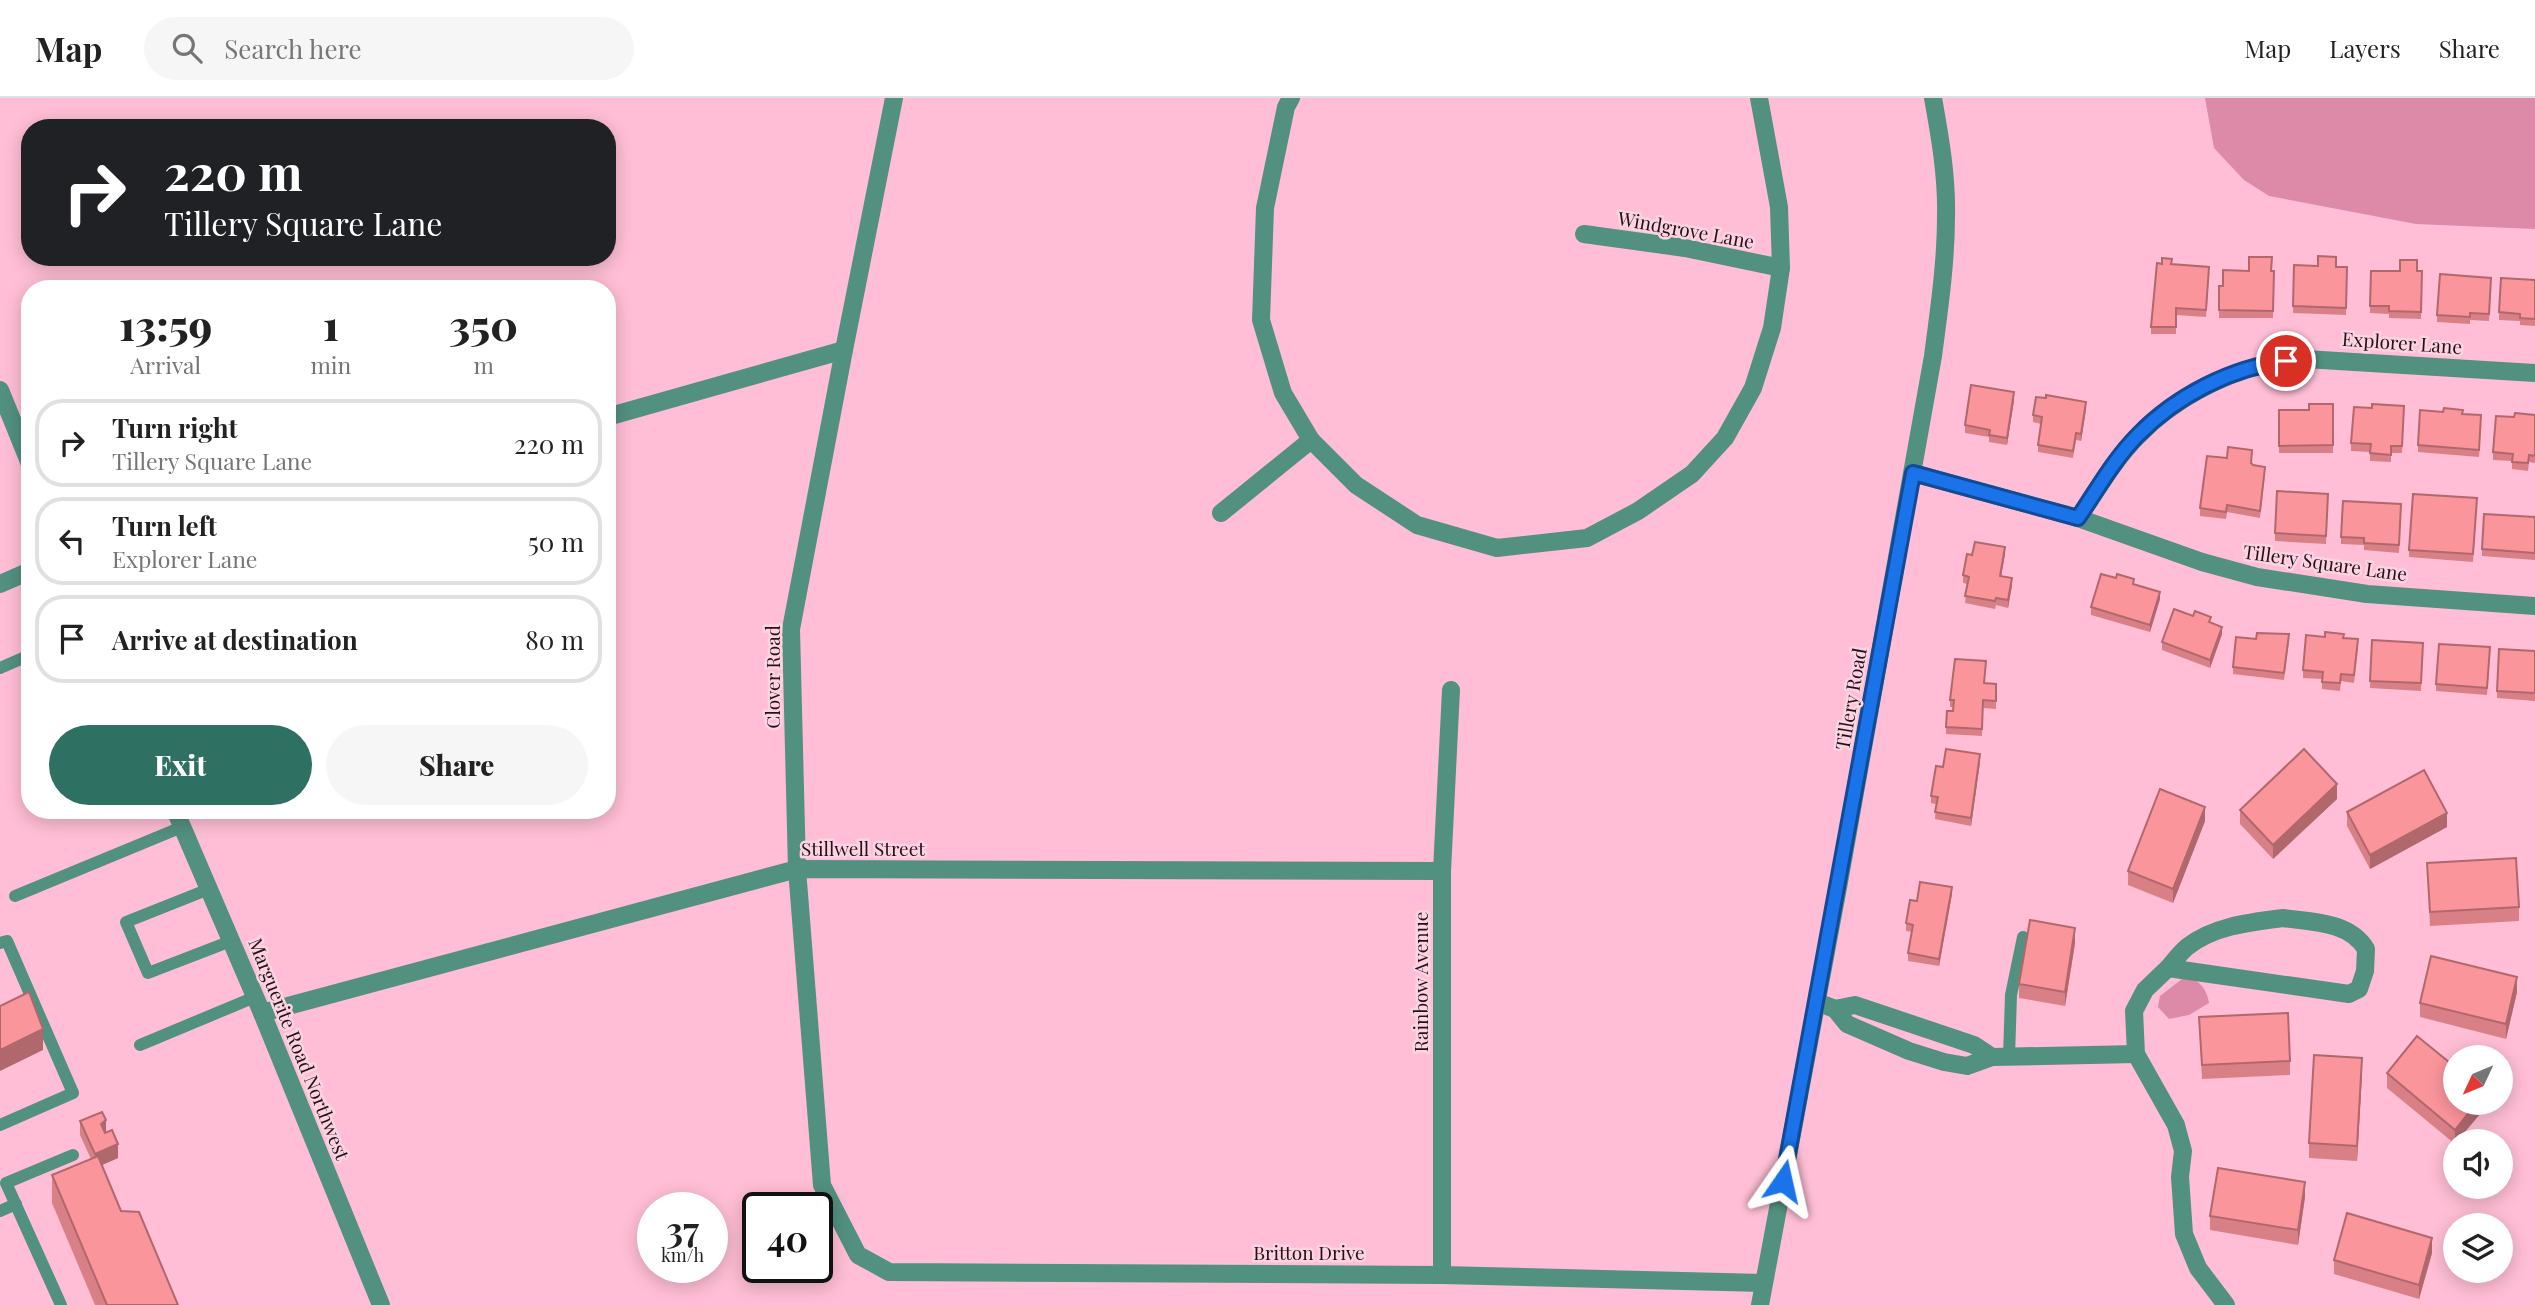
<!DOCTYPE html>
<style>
body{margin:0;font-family:"Playfair Display",serif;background:#f6f6f6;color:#222;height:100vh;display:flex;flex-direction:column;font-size:26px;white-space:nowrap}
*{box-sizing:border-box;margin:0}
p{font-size:23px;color:#767676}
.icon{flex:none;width:38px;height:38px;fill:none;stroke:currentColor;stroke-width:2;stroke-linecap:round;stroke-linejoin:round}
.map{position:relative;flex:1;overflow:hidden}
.sheet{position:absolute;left:21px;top:182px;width:595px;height:539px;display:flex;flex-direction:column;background:#fff;border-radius:28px;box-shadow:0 4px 18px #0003}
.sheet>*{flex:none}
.banner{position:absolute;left:21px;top:21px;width:595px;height:147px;border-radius:28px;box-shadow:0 4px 18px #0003;background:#202124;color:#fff;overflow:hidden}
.needle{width:46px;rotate:226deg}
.controls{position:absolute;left:2443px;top:947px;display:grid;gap:14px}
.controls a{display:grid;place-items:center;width:70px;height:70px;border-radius:50%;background:#fff;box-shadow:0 4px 18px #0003;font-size:35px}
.speed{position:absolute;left:637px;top:1094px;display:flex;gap:14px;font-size:35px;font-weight:700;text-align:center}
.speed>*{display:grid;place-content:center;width:91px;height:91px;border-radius:50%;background:#fff;box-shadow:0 4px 18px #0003;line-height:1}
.speed small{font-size:18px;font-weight:400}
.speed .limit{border:4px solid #111;border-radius:10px;background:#fff;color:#111}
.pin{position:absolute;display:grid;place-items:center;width:60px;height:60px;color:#fff;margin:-30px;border:4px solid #fff;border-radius:50%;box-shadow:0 2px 7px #0007}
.me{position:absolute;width:77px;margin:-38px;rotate:11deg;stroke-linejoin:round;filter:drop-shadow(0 0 5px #0008)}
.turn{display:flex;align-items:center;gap:24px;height:147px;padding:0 28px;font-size:32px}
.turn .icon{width:91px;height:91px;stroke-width:2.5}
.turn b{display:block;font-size:49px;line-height:60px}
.eta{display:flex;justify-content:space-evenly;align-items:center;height:119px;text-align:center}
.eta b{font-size:42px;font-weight:800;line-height:49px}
.cta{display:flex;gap:14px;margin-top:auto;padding:14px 28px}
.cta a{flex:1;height:80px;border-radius:42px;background:#2e7061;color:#fff;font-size:28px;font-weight:800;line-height:80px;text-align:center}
.cta a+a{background:#f6f6f6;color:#222}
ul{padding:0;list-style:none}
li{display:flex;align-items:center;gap:21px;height:88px;margin:0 14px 10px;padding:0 14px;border:4px solid #e0e0e0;border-radius:28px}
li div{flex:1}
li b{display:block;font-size:26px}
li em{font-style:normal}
header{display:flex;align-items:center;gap:42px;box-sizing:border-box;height:98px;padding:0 35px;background:#fff;border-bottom:2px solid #e0e0e0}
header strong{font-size:33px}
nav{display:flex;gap:38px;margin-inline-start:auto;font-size:24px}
.search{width:490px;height:63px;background:#f6f6f6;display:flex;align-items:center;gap:18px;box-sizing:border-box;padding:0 24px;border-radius:38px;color:#767676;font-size:26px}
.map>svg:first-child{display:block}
.green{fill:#dc8aa8}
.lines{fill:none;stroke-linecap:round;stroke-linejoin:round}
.service{stroke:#529080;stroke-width:12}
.minor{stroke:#529080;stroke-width:18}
.tertiary{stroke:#529080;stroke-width:18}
.wall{fill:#d88086}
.shaded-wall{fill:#b0686d}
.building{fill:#fb959c;stroke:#b0686d;stroke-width:2}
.route-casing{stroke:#114b97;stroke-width:18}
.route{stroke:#1a73e8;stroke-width:12}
.labels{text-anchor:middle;stroke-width:5;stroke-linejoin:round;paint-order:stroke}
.street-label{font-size:19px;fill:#250f18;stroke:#fcd4e1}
</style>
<header>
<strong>Map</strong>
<div class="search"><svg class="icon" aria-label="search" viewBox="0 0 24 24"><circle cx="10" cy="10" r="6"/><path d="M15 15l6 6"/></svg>Search here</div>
<nav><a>Map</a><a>Layers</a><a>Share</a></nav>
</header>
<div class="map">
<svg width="2535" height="1207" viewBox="0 0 2535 1207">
<rect width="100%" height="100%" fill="#ffbed5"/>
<g class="green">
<polygon points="2205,0 2535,0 2535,131 2416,126 2269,98 2244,82 2214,50"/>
<path d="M2186,878c13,4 21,13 23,27l-20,12 -20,4 -11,-12 2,-11z"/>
</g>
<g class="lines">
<g class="service">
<polyline points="0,570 30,557"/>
<polyline points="209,791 126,824 148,875 231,843"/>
<polyline points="15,798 182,729"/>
<polyline points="0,845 7,843 73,995 0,1027"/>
<polyline points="140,947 255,899"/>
<polyline points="2009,959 2011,897 2023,839"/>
<polyline points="0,1113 16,1106"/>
<polyline points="61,1207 6,1085 73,1057"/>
</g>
<g class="minor">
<polyline points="894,0 844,252 791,531 797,771 822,1087 858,1157 889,1174 1442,1177 1763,1185"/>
<polyline points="1291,0 1286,9 1265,110 1261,222 1283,295 1311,342 1356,387 1417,427 1497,450 1587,440 1638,413 1692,376 1725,340 1753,290 1772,230 1781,170 1779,109 1759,0"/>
<polyline points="1584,136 1685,150 1781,170"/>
<polyline points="0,292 30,366"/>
<polyline points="607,319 844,252"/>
<polyline points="1913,375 2078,420 2202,464 2257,479 2367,496 2535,508"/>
<polyline points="1221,415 1311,342"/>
<path d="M2078,420c19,-28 36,-58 60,-82 33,-35 83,-62 130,-72 12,-3 25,-3 37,-5l230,14"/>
<polyline points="0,486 30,473"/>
<polyline points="175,712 262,915 381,1207"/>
<path d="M2283,820c28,4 66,3 83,31l-1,22 -6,18 -10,5 -181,-26c6,-7 12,-15 19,-21 26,-21 64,-25 96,-29z"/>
<polyline points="2168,870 2145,892 2134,913 2136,956 2176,1027 2183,1053 2180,1079 2184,1136 2198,1170 2226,1207"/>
<polyline points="1817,904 1835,911 1847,926 1909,953 1944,964 1967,968 1992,959 2136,956"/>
<polyline points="1835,911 1855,907 1974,947 1992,959"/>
<polyline points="262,915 797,771 1442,773"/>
<polyline points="1442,1177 1442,773 1451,592"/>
</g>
<path class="tertiary" d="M1760,1207l79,-423 94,-526c6,-46 13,-93 13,-140 1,-39 -6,-79 -13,-118"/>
</g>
<g class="wall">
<polygon points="2171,166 2209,176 2206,219 2176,217 2176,236 2151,236 2151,229"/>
<polygon points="2294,167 2347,169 2346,217 2293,215"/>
<polygon points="2272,173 2274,173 2273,220 2219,220 2219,188 2223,188"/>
<polygon points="2371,173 2422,173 2421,221 2389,220 2389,216 2370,215"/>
<polygon points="2535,182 2535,228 2520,227 2520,223 2499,222 2499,214"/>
<polygon points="2491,187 2489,223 2470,222 2470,226 2437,224 2437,217"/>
<polygon points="2014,302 2007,347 1989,344 1989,339 1965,335 1965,327"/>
<polygon points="2333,306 2333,355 2279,355 2279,312 2309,312"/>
<polygon points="2086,311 2081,343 2076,342 2073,360 2038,354 2038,347 2041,326 2033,324 2033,317"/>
<polygon points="2404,315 2402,355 2391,355 2391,364 2370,363 2370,354 2351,353 2351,345"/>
<polygon points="2463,316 2481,324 2479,359 2418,354 2418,347"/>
<polygon points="2535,317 2535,365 2529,364 2528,373 2512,371 2512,363 2493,362 2493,354 2514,319"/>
<polygon points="2252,359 2252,366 2265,376 2260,420 2227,414 2226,421 2200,418 2200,410 2227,360"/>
<polygon points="2328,396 2326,446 2275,443 2275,435"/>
<polygon points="2401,406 2399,455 2364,452 2364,447 2341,446 2341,439"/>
<polygon points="2477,407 2473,464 2409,459 2409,452"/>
<polygon points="2535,419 2535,462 2482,458 2482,451"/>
<polygon points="2005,456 2001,478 2012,487 2008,510 1996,507 1995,511 1965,505 1967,486 1963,485 1963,477 1972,457"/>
<polygon points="2116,480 2134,486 2160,501 2150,534 2091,517 2091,509"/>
<polygon points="2211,525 2222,536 2210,570 2162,552 2162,544"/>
<polygon points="2343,540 2358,549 2354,585 2341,583 2340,593 2322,591 2322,581 2303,580 2303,572"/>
<polygon points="2256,541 2289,543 2284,582 2233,576 2233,569"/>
<polygon points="2372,542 2423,545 2421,593 2370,590"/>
<polygon points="2535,553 2535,603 2497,600 2497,593"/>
<polygon points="2490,557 2487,597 2436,593 2436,586"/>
<polygon points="1985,585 1996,586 1996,611 1983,610 1982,638 1946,636 1946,629 1953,613 1953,609 1950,609 1950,602"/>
<polygon points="1980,664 1971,728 1935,721 1936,706 1931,705 1931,698 1943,669"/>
<polygon points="2337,701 2273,761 2240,726 2240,712"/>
<polygon points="2347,714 2447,729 2370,771 2347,728"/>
<polygon points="2205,723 2173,805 2128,787 2128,773"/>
<polygon points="2427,765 2519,809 2519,823 2430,828"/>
<polygon points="1952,796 1939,868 1908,863 1908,855 1912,834 1906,833 1906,825 1917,803"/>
<polygon points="2075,845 2065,908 2019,900 2019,886"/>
<polygon points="2517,894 2506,941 2420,919 2420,905"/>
<polygon points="2199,919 2290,963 2290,977 2202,981"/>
<polygon points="2362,975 2357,1063 2309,1060 2309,1045"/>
<polygon points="2387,975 2486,1004 2486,1009 2457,1043 2455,1043 2455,1046 2387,990"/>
<polygon points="80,1023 106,1035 118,1060 102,1067 121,1113 178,1207 95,1207 52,1105 52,1077 91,1061 80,1037"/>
<polygon points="2305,1099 2298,1147 2210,1132 2210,1118"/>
<polygon points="2432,1155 2419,1201 2334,1176 2334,1162"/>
</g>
<g class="shaded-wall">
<polygon points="2014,294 2014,302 2007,347 2007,340"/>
<polygon points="2086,304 2086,311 2081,343 2081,336"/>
<polygon points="2005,449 2005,456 2000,485 2000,478"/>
<polygon points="2012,480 2012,487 2008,510 2008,502"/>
<polygon points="2160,494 2160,501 2150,534 2150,527"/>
<polygon points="2222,529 2222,536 2210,570 2210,562"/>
<polygon points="1980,656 1980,664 1971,728 1971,720"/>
<polygon points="2337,686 2337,701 2273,761 2273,747"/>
<polygon points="2205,709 2205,723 2173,805 2173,791"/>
<polygon points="2447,715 2447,729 2370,771 2370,757"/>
<polygon points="1952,789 1952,796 1939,868 1939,861"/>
<polygon points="2075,830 2075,845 2065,908 2065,894"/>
<polygon points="2517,879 2517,894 2506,941 2506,926"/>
<polygon points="43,931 43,952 0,973 0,952"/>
<polygon points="2362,960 2362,975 2357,1063 2357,1048"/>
<polygon points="2477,1004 2486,1004 2486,1009 2457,1043 2455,1043 2455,1046 2455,1032"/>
<polygon points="106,1022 106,1036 101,1041 101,1026"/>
<polygon points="118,1046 118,1060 95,1070 95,1056"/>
<polygon points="2305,1084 2305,1099 2298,1147 2298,1132"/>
<polygon points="2432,1140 2432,1155 2419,1201 2419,1187"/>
</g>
<g class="building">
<polygon points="2318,158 2336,159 2336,169 2347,169 2346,210 2293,208 2294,167 2318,168"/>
<polygon points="2249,159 2272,159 2271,173 2274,173 2273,213 2219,212 2219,188 2223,188 2223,172 2249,173"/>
<polygon points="2162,160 2172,161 2171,166 2209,169 2206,212 2176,210 2176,229 2151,229 2157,165 2162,166"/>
<polygon points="2400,162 2417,162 2417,173 2422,173 2421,214 2389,213 2389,208 2370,208 2371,173 2400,173"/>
<polygon points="2440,176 2491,180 2489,216 2470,215 2470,219 2437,217"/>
<polygon points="2501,180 2535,182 2535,221 2520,220 2520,216 2499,214"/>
<polygon points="1971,287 2014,294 2007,340 1989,337 1990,332 1965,327"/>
<polygon points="2046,297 2086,304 2081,336 2076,335 2073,353 2038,347 2042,319 2033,317 2036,299 2046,300"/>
<polygon points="2309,306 2333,306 2333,347 2279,348 2279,312 2309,312"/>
<polygon points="2372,306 2404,308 2402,348 2391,348 2391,357 2370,355 2371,346 2351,345 2354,309 2372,310"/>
<polygon points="2444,310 2463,312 2462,316 2481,317 2479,352 2418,347 2420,312 2443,314"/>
<polygon points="2515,315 2535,317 2535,358 2529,357 2528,365 2512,364 2513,356 2493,354 2496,318 2514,319"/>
<polygon points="2228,349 2252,352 2251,365 2253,367 2265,369 2260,413 2227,407 2226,414 2200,410 2207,358 2227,360"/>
<polygon points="2277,393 2328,396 2326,438 2275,435"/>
<polygon points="2413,396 2477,400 2473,456 2409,452"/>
<polygon points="2343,403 2401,406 2399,447 2364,445 2364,440 2341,439"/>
<polygon points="2484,416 2535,419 2535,455 2482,451"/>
<polygon points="1975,444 2005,449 2000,478 2012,480 2008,502 1996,500 1995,503 1965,498 1969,479 1963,477 1967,456 1972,457"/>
<polygon points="2101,476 2116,480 2117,476 2134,481 2133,486 2160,494 2150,527 2091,509"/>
<polygon points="2174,511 2193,518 2195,513 2211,519 2209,524 2222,529 2210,562 2162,544"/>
<polygon points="2325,534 2344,536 2343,540 2358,541 2354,577 2341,576 2340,585 2322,584 2323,574 2303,572 2306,537 2325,539"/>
<polygon points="2257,535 2289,536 2284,575 2233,569 2236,539 2256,541"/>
<polygon points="2372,542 2423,545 2421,585 2370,583"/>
<polygon points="2439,546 2490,549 2487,590 2436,586"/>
<polygon points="2499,551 2535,553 2535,595 2497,593"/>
<polygon points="1955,561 1986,563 1984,585 1996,586 1996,603 1983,602 1982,631 1946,629 1947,613 1953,613 1954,602 1950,602"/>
<polygon points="1946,651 1980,656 1971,720 1935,714 1938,699 1931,698 1936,668 1943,669"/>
<polygon points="2304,651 2337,686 2273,747 2240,712"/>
<polygon points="2424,672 2447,715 2370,757 2347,714"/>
<polygon points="2160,691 2205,709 2173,791 2128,773"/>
<polygon points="2516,760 2519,809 2430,814 2427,765"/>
<polygon points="1920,784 1952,789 1939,861 1908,855 1913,827 1906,825 1910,802 1917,803"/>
<polygon points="2030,822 2075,830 2065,894 2019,886"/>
<polygon points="2431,858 2517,879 2506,926 2420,905"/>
<polygon points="29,894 43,931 0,952 0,908"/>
<polygon points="2288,915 2290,963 2202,967 2199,919"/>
<polygon points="2417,938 2455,969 2455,1004 2477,1004 2455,1032 2387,975"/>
<polygon points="2314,957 2362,960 2357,1048 2309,1045"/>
<polygon points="102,1014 106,1022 101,1026 105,1035 112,1032 118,1046 95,1056 80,1023"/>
<polygon points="98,1058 121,1113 139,1114 178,1207 107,1207 52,1077"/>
<polygon points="2218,1070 2305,1084 2298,1132 2210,1118"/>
<polygon points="2347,1115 2432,1140 2419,1187 2334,1162"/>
</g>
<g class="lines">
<g class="route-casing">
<path id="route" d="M1783,1083l130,-708 165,45c19,-28 36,-59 60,-83 38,-39 94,-68 148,-74"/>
</g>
<use href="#route" class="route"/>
</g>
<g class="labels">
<g class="street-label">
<text transform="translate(1686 132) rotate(10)" y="7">Windgrove Lane</text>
<text transform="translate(2402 245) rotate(4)" y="7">Explorer Lane</text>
<text transform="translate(2325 465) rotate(8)" y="7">Tillery Square Lane</text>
<text transform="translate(773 579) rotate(-90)" y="7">Clover Road</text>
<text transform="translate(1851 601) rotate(-80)" y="7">Tillery Road</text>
<text x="863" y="758">Stillwell Street</text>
<text transform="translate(1421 884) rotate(-90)" y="7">Rainbow Avenue</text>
<text transform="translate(299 951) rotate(68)" y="7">Marguerite Road Northwest</text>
<text x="1309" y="1162">Britton Drive</text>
</g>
</g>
</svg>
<div class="controls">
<a><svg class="needle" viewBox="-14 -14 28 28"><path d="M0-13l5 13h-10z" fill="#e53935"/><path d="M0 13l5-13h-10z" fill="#767676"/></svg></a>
<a><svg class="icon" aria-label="sound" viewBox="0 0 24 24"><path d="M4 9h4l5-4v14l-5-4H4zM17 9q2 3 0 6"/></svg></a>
<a><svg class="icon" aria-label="layers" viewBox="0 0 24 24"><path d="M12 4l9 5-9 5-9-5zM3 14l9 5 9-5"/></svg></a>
</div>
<div class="speed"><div>37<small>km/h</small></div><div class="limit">40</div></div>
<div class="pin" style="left:2286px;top:263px;background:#d93025"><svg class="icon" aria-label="arrive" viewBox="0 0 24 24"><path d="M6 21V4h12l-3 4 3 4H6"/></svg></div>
<svg class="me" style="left:1783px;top:1083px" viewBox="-20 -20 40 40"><path d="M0-17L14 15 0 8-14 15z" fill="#1a73e8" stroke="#fff" stroke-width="4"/></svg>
<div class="banner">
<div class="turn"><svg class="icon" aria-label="right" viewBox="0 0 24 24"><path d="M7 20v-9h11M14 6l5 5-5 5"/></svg><div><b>220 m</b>Tillery Square Lane</div></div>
</div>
<section class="sheet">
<div class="eta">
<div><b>13:59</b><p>Arrival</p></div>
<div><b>1</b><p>min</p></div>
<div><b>350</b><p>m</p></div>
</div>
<ul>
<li><svg class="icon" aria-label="right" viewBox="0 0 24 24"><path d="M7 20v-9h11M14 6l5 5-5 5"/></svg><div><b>Turn right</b><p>Tillery Square Lane</p></div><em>220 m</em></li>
<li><svg class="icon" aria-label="left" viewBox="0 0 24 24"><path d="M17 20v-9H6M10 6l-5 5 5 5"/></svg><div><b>Turn left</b><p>Explorer Lane</p></div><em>50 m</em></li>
<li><svg class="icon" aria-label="arrive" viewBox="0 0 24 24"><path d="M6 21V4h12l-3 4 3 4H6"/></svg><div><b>Arrive at destination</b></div><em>80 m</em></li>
</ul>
<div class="cta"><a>Exit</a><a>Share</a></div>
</section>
</div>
